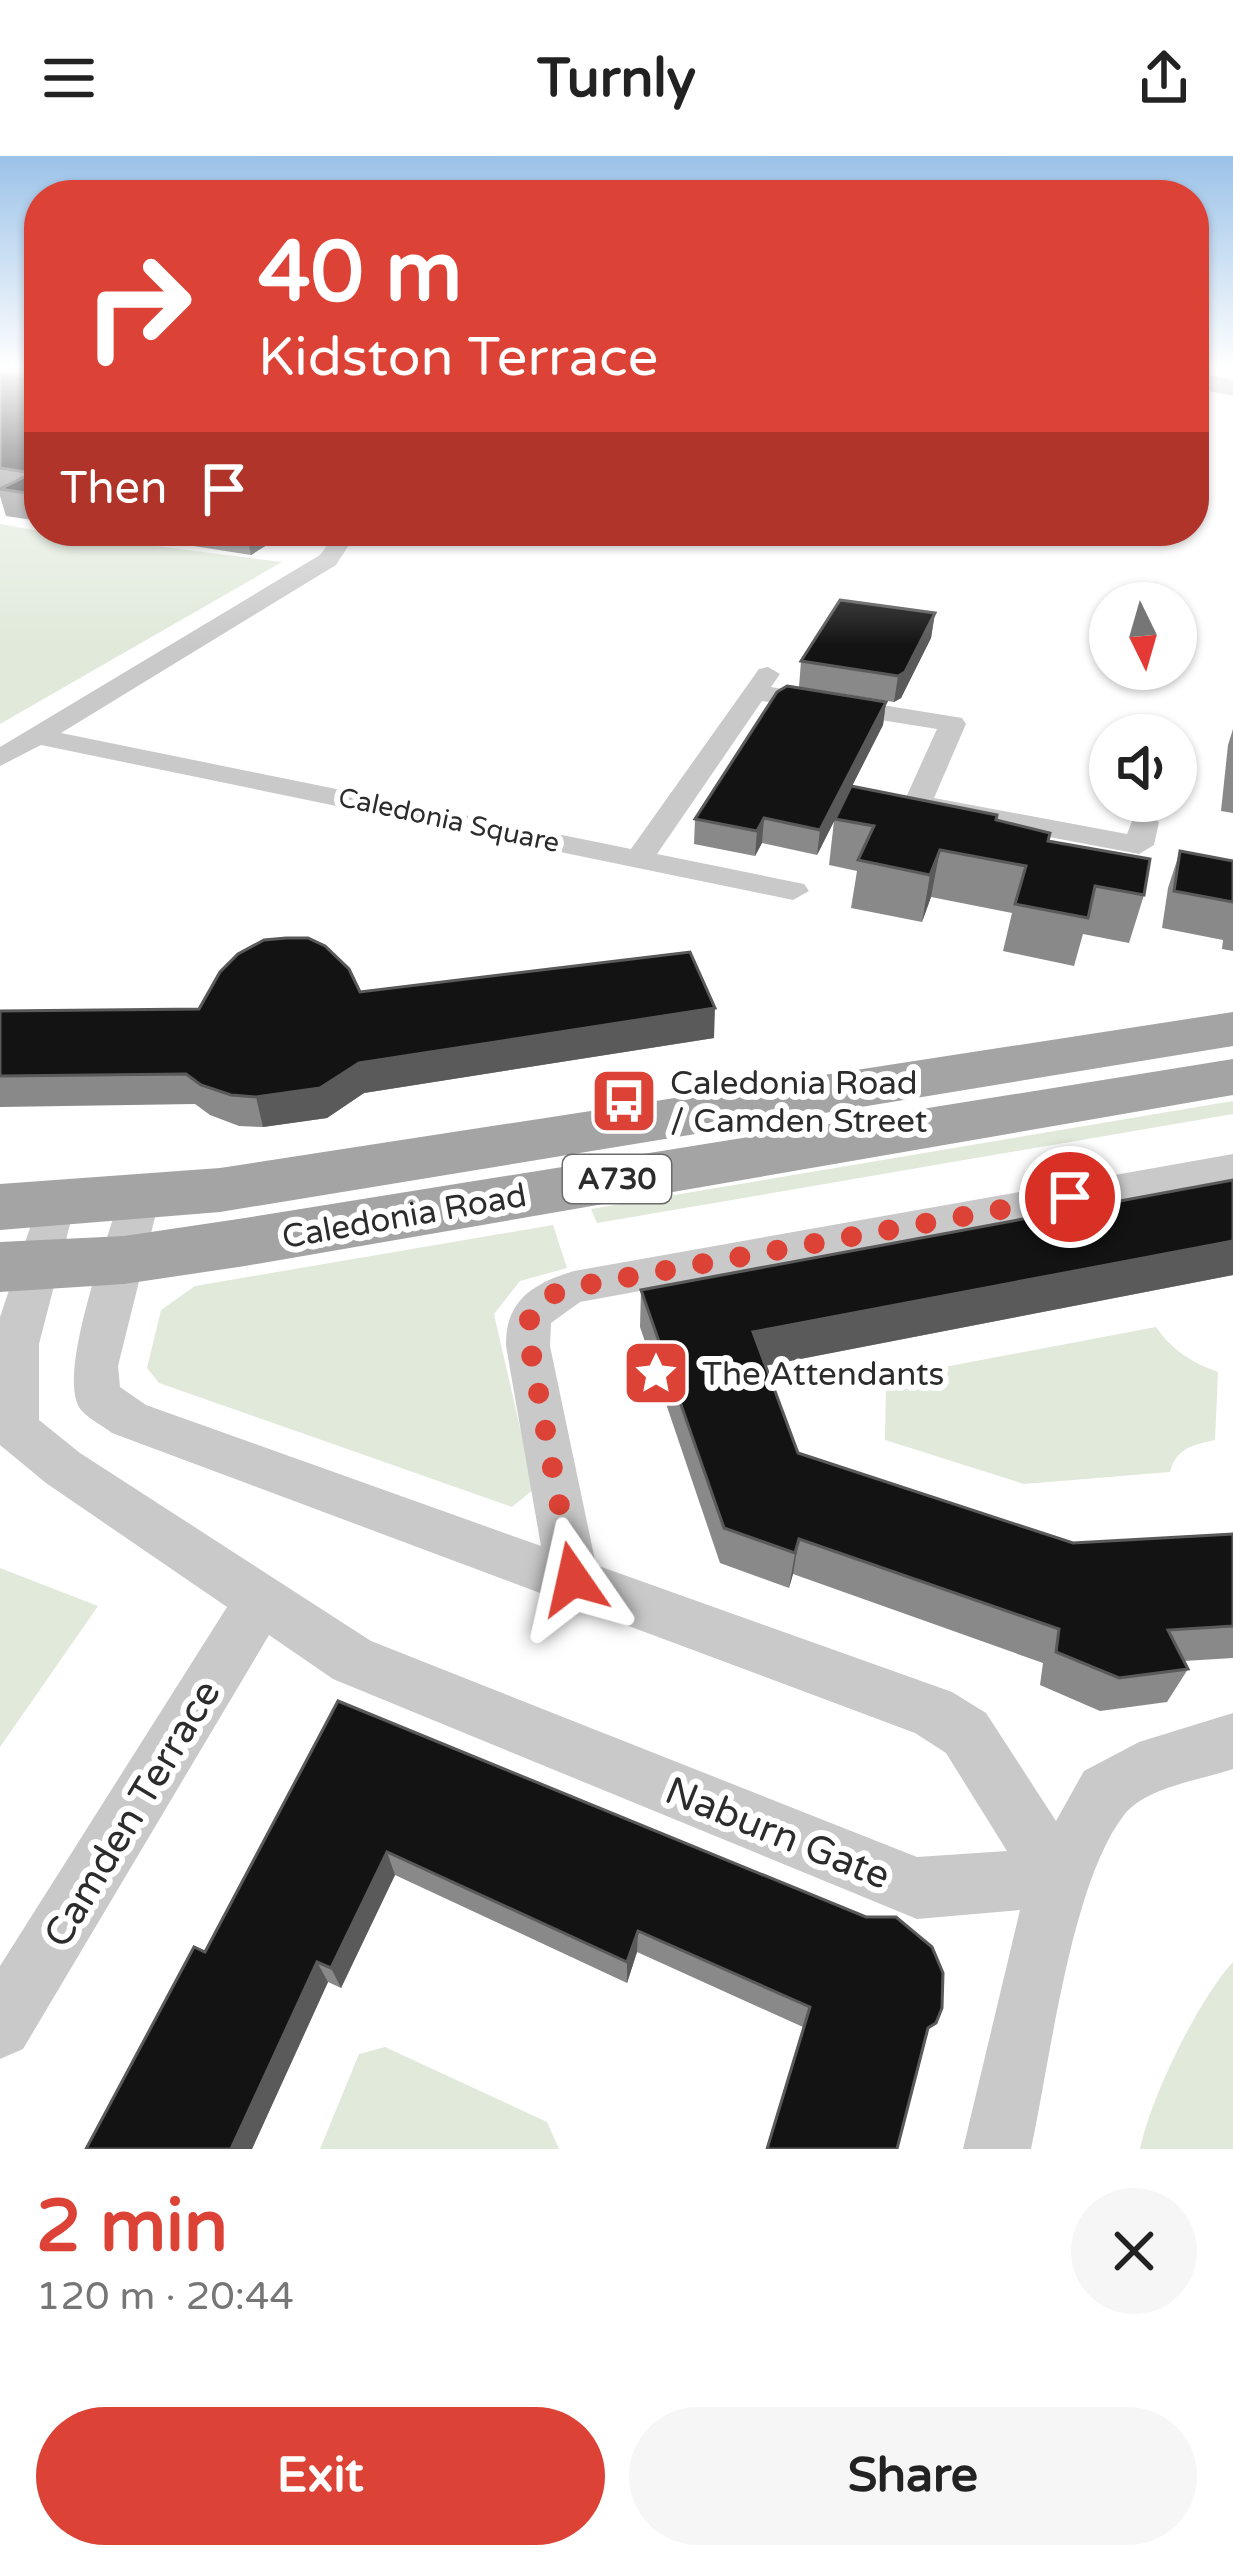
<!DOCTYPE html>
<meta charset="utf-8">
<style>
body{margin:0;font-family:"Varela Round",sans-serif;background:#f6f6f6;color:#222;height:100vh;display:flex;flex-direction:column;font-size:45px;white-space:nowrap}
*{box-sizing:border-box;margin:0}
p{font-size:39px;color:#767676}
.icon{flex:none;width:66px;height:66px;fill:none;stroke:currentColor;stroke-width:2;stroke-linecap:round;stroke-linejoin:round}
.map{position:relative;height:1993px;overflow:hidden}
.panel{display:flex;flex-direction:column;background:#fff;flex:1}
.panel>*{flex:none}
.top-card{position:absolute;left:24px;top:24px;width:1185px;height:366px;border-radius:48px;box-shadow:0 3px 9px #0004;background:#dc4235;color:#fff;overflow:hidden}
.needle{width:78px;rotate:175deg}
.fabs{position:absolute;left:1089px;top:426px;display:grid;gap:24px}
.fabs a{display:grid;place-items:center;width:108px;height:108px;border-radius:50%;background:#fff;box-shadow:0 3px 9px #0004;font-size:60px}
.pin{position:absolute;display:grid;place-items:center;width:102px;height:102px;color:#fff;margin:-51px;border:6px solid #fff;border-radius:50%;box-shadow:0 3px 12px #0007}
.me{position:absolute;width:132px;margin:-66px;rotate:349deg;stroke-linejoin:round;filter:drop-shadow(0 0 9px #0008)}
.turn{display:flex;align-items:center;gap:42px;height:252px;padding:0 36px;font-size:54px}
.turn .icon{width:156px;height:156px;stroke-width:2.5}
.turn b{display:block;font-size:84px;line-height:102px}
.then{display:flex;align-items:center;height:114px;padding:0 36px;background:#0003;gap:24px;font-size:45px}
.round{display:grid;place-items:center;flex:none;width:126px;height:126px;border-radius:63px;background:#f6f6f6}
.overview{display:flex;align-items:center;justify-content:space-between;height:204px;padding:0 36px}
h1{font-size:72px;font-weight:800;line-height:90px;color:#dc4235}
.button{display:flex;gap:24px;margin-top:auto;padding:24px 36px}
.button a{flex:1;height:138px;border-radius:72px;background:#dc4235;color:#fff;font-size:48px;font-weight:800;line-height:138px;text-align:center}
.button a+a{background:#f6f6f6;color:#222}
header{display:flex;justify-content:space-between;align-items:center;height:156px;padding:0 36px;background:#fff;font-size:54px;font-weight:800}
.map>svg:first-child{display:block}
.green{fill:#e0e9da}
.lines{fill:none;stroke-linecap:round;stroke-linejoin:round}
.minor{fill:#c9c9c9;fill-rule:evenodd}
.primary{fill:#a4a4a4;fill-rule:evenodd}
.motorway{fill:#939393;fill-rule:evenodd}
.wall{fill:#898989}
.shaded-wall{fill:#5a5a5a}
.building{fill:#131313;stroke:#5a5a5a;stroke-width:3}
.route{stroke:#dc4235;stroke-width:21;stroke-dasharray:0 37.8}
.labels{text-anchor:middle;stroke-width:12;stroke-linejoin:round;paint-order:stroke}
.far-street-label{font-size:27px;fill:#2c2c2c;stroke:#fff}
.shield{fill:#fff;stroke:#6b6b6b;stroke-width:3}
.shield-label{font-size:30px;font-weight:bold;fill:#2c2c2c}
.poi-label{font-size:33px;fill:#2c2c2c;stroke:#fff;text-anchor:start}
.street-label{font-size:33px;fill:#2c2c2c;stroke:#fff}
.near-street-label{font-size:39px;fill:#2c2c2c;stroke:#fff}
</style>
<header><svg class="icon" aria-label="menu" viewBox="0 0 24 24"><path d="M4 6h16M4 12h16M4 18h16"/></svg>Turnly<svg class="icon" aria-label="share" viewBox="0 0 24 24"><path d="M12 15V3M7 8l5-5 5 5M5 13v7h14v-7"/></svg></header>
<div class="map">
<svg width="1233" height="1993" viewBox="0 0 1233 1993">
<rect width="100%" height="100%" fill="#fff"/>
<g class="green">
<polygon points="0,368 39,375 282,406 0,568"/>
<polygon points="1233,945 1233,958 597,1067 591,1053"/>
<polygon points="553,1069 567,1112 520,1125 494,1158 534,1333 512,1351 159,1227 147,1212 161,1154 195,1130"/>
<path d="M1156,1171c17,24 35,35 62,45l-3,68c-22,5 -39,8 -45,32l-146,12 -139,-44 1,-62z"/>
<polygon points="0,1412 98,1450 0,1591"/>
<path d="M1233,1806v187h-93c10,-50 58,-149 93,-187z"/>
<polygon points="385,1891 547,1966 559,1993 320,1993 359,1898"/>
</g>
<g class="lines">
<g class="minor">
<polygon points="338,375 358,375 336,409 61,577 631,693 759,513 768,511 780,518 771,531 962,562 966,568 934,642 1127,678 1134,660 1144,657 1159,666 1154,689 1139,698 907,654 903,648 937,573 762,545 657,698 804,728 809,735 793,744 41,589 0,610 0,591 320,399"/>
<path d="M1233,998v28l-653,120 -29,21 -1,23 46,219 356,127 34,21 70,108 28,-50 55,-29 94,-29v56c-32,11 -87,18 -109,46 -53,68 -74,246 -93,334h-68l57,-239 -103,9 -584,-240 -64,-44 -246,414 -23,10v-93l227,-359 -181,-124 -46,-38v-128l41,-122 14,-5 14,5 6,10 -36,139v76l41,33 291,188 546,216 90,-6 -61,-98 -31,-20 -803,-300c-9,-7 -23,-14 -31,-23 -26,-32 27,-172 39,-213l6,-10 14,-4 14,4 6,10 -42,169 2,21 26,18 395,141 -35,-200c-1,-46 28,-63 68,-75z"/>
</g>
<g class="primary">
<polygon points="1233,856 1233,890 220,1056 0,1074 0,1028 220,1012"/>
<polygon points="1233,903 1233,939 245,1110 124,1128 0,1136 0,1086 124,1080 245,1062"/>
</g>
<polygon class="motorway" points="1194,216 1233,224 1233,240 1194,232"/>
</g>
<g class="wall">
<polygon points="0,211 39,211 39,365 6,360 0,340"/>
<polygon points="98,375 289,375 251,399"/>
<polygon points="935,457 931,482 901,542 894,546 799,531 801,505"/>
<polygon points="886,546 883,569 852,630 996,664 1048,685 1144,739 1129,787 1083,778 1074,810 1003,795 1012,757 931,741 922,766 851,752 857,715 829,709 834,665 817,699 762,687 755,700 694,688 695,663"/>
<polygon points="1233,573 1233,657 1221,655 1228,589"/>
<polygon points="1180,695 1233,705 1233,795 1222,793 1223,784 1162,772 1168,732"/>
<polygon points="360,836 714,882 364,937 327,962 263,971 239,970 210,959 195,948 0,951 0,855 199,853"/>
<polygon points="1233,1024 1233,1119 765,1210 798,1297 1073,1387 1233,1378 1233,1502 1184,1505 1188,1513 1167,1546 1100,1555 1040,1529 1043,1507 793,1418 789,1432 720,1407 640,1171 641,1134"/>
<polygon points="338,1545 924,1886 897,1993 766,1993 803,1871 637,1796 627,1827 395,1719 341,1832 328,1826 252,1993 86,1993 205,1796"/>
</g>
<g class="shaded-wall">
<polygon points="246,375 289,375 251,399"/>
<polygon points="935,457 931,482 901,542 894,546 898,520"/>
<polygon points="886,546 883,569 817,699 820,674"/>
<polygon points="764,662 762,687 755,700 757,675"/>
<polygon points="940,694 931,741 922,766 930,719"/>
<polygon points="715,852 714,882 364,937 327,962 263,971 256,941 359,907"/>
<polygon points="1233,1085 1233,1119 748,1213 753,1176"/>
<polygon points="799,1383 793,1418 789,1432 795,1397"/>
<polygon points="387,1696 395,1719 341,1832 331,1812"/>
<polygon points="638,1775 637,1796 627,1827 627,1806"/>
<polygon points="317,1806 328,1826 252,1993 231,1993"/>
</g>
<g class="building">
<polygon points="36,211 39,211 39,339 0,333 32,317 0,312 0,217 32,221 37,217"/>
<polygon points="840,444 935,457 905,516 898,520 801,505"/>
<polygon points="787,530 886,546 820,674 764,662 757,675 695,663 777,536"/>
<polygon points="851,630 997,659 996,664 1050,677 1048,685 1150,703 1144,739 1095,730 1088,762 1015,748 1026,710 940,694 930,719 858,704 874,670 835,663"/>
<polygon points="1180,695 1233,705 1233,746 1174,735"/>
<polygon points="286,782 308,782 325,790 349,813 360,836 690,796 715,852 359,907 320,932 256,941 231,939 201,929 186,918 0,920 0,855 199,853 220,816 238,798 264,784"/>
<polygon points="1233,1024 1233,1085 753,1176 798,1297 1073,1387 1233,1378 1233,1470 1168,1474 1188,1513 1119,1522 1056,1496 1059,1473 799,1383 795,1397 724,1372 641,1134"/>
<polygon points="338,1545 866,1761 896,1761 932,1791 943,1817 942,1852 936,1867 928,1872 897,1993 767,1993 810,1851 638,1775 627,1806 387,1696 331,1812 317,1806 231,1993 86,1993 194,1791 205,1796"/>
</g>
<linearGradient id="sky" x2="0" y2="1"><stop stop-color="#9bc2e8"/><stop offset="0.43" stop-color="#fff"/><stop offset="1" stop-color="#fff" stop-opacity="0"/></linearGradient>
<rect width="1233" height="490" fill="url(#sky)"/>
<g class="lines">
<polyline class="route" points="573,1423 526,1169 545,1141 574,1131 1070,1041"/>
</g>
<defs>
<g id="bus-square" transform="scale(3.45)"><rect x="-9" y="-9" width="18" height="18" rx="4" fill="#dc4235" stroke="#fff"/><path d="M-5-6H5V4H4V6H2V4H-2V6H-4V4H-5ZM-3.5-4V0h7V-4ZM-3.5 1.2v1.5H-2V1.2ZM2 1.2v1.5H3.5V1.2Z" fill="#fff"/></g>
<g id="sight-square" transform="scale(3.45)"><rect x="-9" y="-9" width="18" height="18" rx="4" fill="#dc4235" stroke="#fff"/><path d="M0-6L1.8-2.2L6-1.7L2.9 1.2L3.7 5.4L0 3.3L-3.7 5.4L-2.9 1.2L-6-1.7L-1.8-2.2Z" fill="#fff"/></g>
</defs>
<g fill-rule="evenodd">
<use href="#bus-square" x="624" y="945"/>
<use href="#sight-square" x="656" y="1217"/>
</g>
<g class="labels">
<g class="far-street-label">
<text transform="translate(449 664) rotate(12)" y="9">Caledonia Square</text>
</g>
<rect class="shield" x="563" y="999" width="108" height="48" rx="9"/>
<g class="shield-label">
<text x="617" y="1033">A730</text>
</g>
<g class="poi-label">
<text x="670" y="938">Caledonia Road<tspan x="670" dy="38">/ Camden Street</tspan></text>
<text x="702" y="1229">The Attendants</text>
</g>
<g class="street-label">
<text transform="translate(404 1059) rotate(-10)" y="12">Caledonia Road</text>
</g>
<g class="near-street-label">
<text transform="translate(131 1657) rotate(-59)" y="14">Camden Terrace</text>
<text transform="translate(778 1676) rotate(22)" y="14">Naburn Gate</text>
</g>
</g>
</svg>
<div class="fabs">
<a><svg class="needle" viewBox="-14 -14 28 28"><path d="M0-13l5 13h-10z" fill="#e53935"/><path d="M0 13l5-13h-10z" fill="#767676"/></svg></a>
<a><svg class="icon" aria-label="sound" viewBox="0 0 24 24"><path d="M4 9h4l5-4v14l-5-4H4zM17 9q2 3 0 6"/></svg></a>
</div>
<div class="pin" style="left:1070px;top:1041px;background:#d93025"><svg class="icon" aria-label="arrive" viewBox="0 0 24 24"><path d="M6 21V4h12l-3 4 3 4H6"/></svg></div>
<svg class="me" style="left:573px;top:1423px" viewBox="-20 -20 40 40"><path d="M0-17L14 15 0 8-14 15z" fill="#dc4235" stroke="#fff" stroke-width="4"/></svg>
<div class="top-card">
<div class="turn"><svg class="icon" aria-label="right" viewBox="0 0 24 24"><path d="M7 20v-9h11M14 6l5 5-5 5"/></svg><div><b>40 m</b>Kidston Terrace</div></div>
<div class="then">Then<svg class="icon" aria-label="arrive" viewBox="0 0 24 24"><path d="M6 21V4h12l-3 4 3 4H6"/></svg></div>
</div>
</div>
<section class="panel">
<div class="overview"><div><h1>2 min</h1><p>120 m · 20:44</p></div><a class="round"><svg class="icon" aria-label="close" viewBox="0 0 24 24"><path d="M6 6l12 12M18 6L6 18"/></svg></a></div>
<div class="button"><a>Exit</a><a>Share</a></div>
</section>
